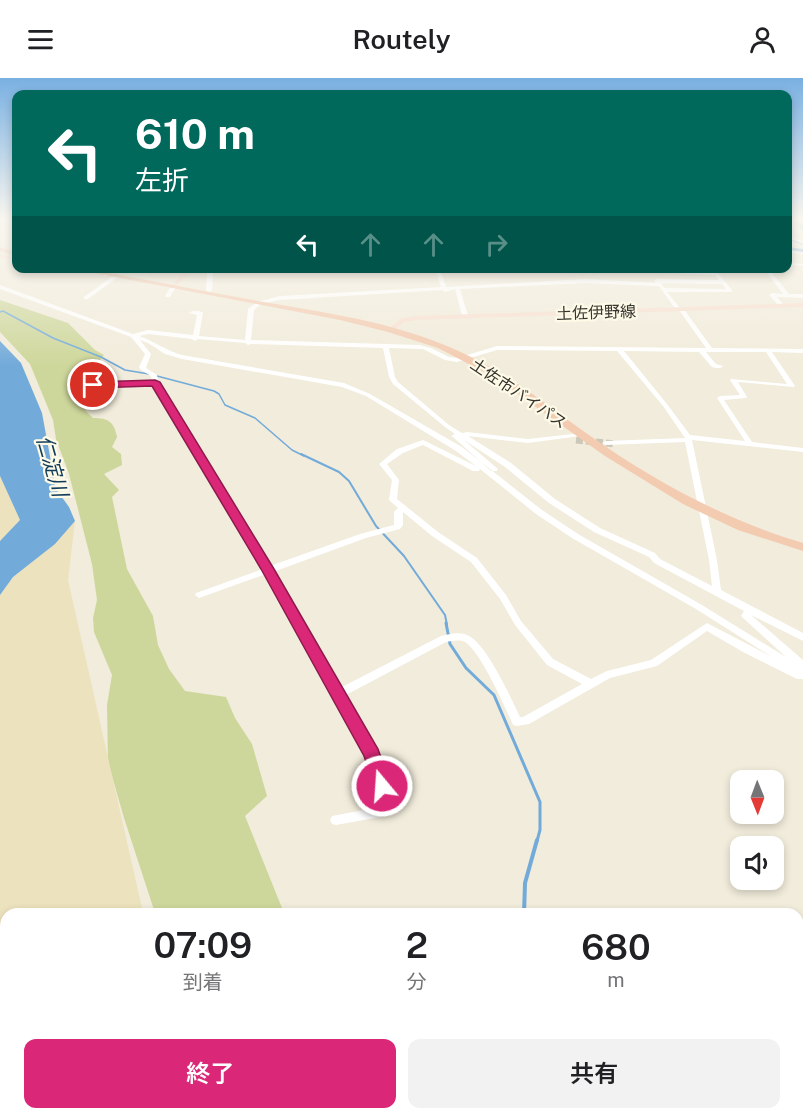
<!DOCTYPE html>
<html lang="ja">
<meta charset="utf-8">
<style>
body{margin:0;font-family:"Public Sans","Noto Sans JP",sans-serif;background:#f2f2f2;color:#202124;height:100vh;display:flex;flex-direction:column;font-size:22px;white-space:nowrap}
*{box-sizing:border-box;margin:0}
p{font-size:20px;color:#757577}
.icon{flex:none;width:33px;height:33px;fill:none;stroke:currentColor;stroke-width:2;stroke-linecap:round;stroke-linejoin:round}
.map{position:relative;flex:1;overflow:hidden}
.details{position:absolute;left:0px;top:830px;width:804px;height:212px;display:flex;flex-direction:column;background:#fff;border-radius:18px 18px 0 0;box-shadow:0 3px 9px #0003}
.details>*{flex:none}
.top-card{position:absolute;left:12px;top:12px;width:780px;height:183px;border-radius:12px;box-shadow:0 3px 9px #0003;background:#00695c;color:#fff;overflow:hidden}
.needle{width:39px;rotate:179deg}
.controls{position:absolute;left:730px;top:692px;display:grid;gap:12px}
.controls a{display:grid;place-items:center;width:54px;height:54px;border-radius:12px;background:#fff;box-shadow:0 3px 9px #0003;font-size:30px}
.pin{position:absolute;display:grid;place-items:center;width:51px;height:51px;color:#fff;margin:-26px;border:3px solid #fff;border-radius:50%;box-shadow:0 2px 6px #0007}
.me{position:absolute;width:66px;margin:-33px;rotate:342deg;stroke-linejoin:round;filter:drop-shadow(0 0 4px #0008)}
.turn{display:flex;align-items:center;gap:21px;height:126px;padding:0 24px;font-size:27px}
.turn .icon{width:78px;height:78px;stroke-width:2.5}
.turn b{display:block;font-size:42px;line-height:51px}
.lanes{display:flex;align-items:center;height:57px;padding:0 24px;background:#0003;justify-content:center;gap:30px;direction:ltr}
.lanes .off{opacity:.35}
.eta{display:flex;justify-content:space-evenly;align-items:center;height:102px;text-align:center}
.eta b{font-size:36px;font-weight:600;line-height:42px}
.action{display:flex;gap:12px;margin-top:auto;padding:12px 24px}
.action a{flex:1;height:69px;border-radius:12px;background:#db2777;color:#fff;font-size:24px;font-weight:600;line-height:69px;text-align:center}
.action a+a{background:#f2f2f2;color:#202124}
header{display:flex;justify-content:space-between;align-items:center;height:78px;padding:0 24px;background:#fff;font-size:27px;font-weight:600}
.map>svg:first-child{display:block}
.green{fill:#ced79b}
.sand{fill:#ece2bd}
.water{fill:#72aada}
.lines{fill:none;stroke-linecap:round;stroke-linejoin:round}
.stream-far3{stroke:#72aada;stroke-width:1.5}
.stream-far2{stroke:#72aada;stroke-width:2}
.stream-far1{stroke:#72aada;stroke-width:3}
.stream{stroke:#72aada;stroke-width:4}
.canal{fill:#72aada;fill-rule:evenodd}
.river{fill:#72aada;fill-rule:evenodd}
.minor-tunnel{stroke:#ccc7b8;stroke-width:7;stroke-dasharray:7 3;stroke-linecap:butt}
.minor{fill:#fff;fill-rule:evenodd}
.major{fill:#f8e0d0;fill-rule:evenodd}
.highway{fill:#f3cbb1;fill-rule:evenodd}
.route{fill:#db2777;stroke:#8e194d;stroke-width:1.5}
.labels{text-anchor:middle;stroke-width:4.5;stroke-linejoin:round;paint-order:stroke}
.far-street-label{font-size:16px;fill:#36342d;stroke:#fefae8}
.water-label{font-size:21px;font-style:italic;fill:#113c5c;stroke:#fefae8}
</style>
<header><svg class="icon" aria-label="menu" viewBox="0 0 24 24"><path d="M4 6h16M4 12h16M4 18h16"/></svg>Routely<svg class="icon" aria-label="person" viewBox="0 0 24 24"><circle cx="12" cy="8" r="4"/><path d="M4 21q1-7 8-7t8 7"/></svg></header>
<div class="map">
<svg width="803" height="1040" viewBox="0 0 803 1040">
<rect width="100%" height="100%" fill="#f1ecdb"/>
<g class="green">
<path d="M0,222l68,23 27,27 9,5c-11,12 -13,24 -26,37l6,17 9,9c16,0 21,4 24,19l-5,10 9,7 1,11 -18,9 15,16 -7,7 15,72 26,47 5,29 11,24 16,22 41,6 9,21 17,26 15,52 -22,20 39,97h-129l-31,-95 -16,-56 -1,-57 5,-30 -18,-43 -1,-14 4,-18 -5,-36 -23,-90 -13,-35 -3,-19 -23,-56 -30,-32z"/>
<polygon points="210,1035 409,1035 411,1040 211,1040"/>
</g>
<g class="sand">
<polygon points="0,398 20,442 0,463"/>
<polygon points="75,443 68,502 143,835 6,836 6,1035 189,1035 191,1040 0,1040 0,517 13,499 55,466"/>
</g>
<polygon class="water" points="0,263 21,285 42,335 56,411 69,429 75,443 55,466 13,499 0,517 0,463 20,442 0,398"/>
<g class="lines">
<g class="stream-far3">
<polyline points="0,234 3,233 53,260 101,279 125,292 149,296"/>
<polyline points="157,298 214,313 219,316 225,327 255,340 292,372 304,378"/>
</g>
<polyline class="stream-far2" points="301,376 339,394 349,403 376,448 404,478 445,537 447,547"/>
<polyline class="stream-far1" points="446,545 450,566 466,590 494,617 540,724 540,752 537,763"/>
<g class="stream">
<polyline points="524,836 525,805 537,762"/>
<polyline points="546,1035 548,1040"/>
</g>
<polygon class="canal" points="788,159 803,164 803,167 788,161"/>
<g class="river">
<polygon points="792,142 799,142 803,147 803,153"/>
<polygon points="788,169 803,171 803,175 788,173"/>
</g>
<polyline class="minor-tunnel" points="576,362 615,366"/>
<g class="minor">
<rect x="788" y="142" width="15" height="2"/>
<polygon points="788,158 803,163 803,166 788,160"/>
<polygon points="788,172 803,174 803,176 788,174"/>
<polygon points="788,185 803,186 803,188 788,187"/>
<polygon points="109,190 115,190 107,198 103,198 103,196"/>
<polygon points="205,190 210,190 213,196 212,212 209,214 206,212 207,196"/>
<path d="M435,190h5l6,19 139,-8 75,4 5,5 61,1 -4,-5 -65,-1 -3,-2 3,-2 62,1 -4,-5 -66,-3 -3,-2 3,-2 68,4 15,18v2h-65l13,16h3l29,40 91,1v4l-31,-1 23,34 -1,1 -56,-5 9,15 -1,1 -22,2 28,42 51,6v4l-111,-12 25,120 4,30 82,43v8l-52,-26 52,45v19h-6l-54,-27 -36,-21 -50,35 -47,12 -81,46 -12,2 -4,-1c-8,-18 -32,-73 -48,-83 -6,-3 -13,-1 -19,0l-102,54 33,59 11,31 4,25 -2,4 -4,1 -50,9 -4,-1 -2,-4 2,-4 48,-9 -4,-21 -9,-30 -101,-182 -67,24 -4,-3 1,-2 67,-24 -109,-184 -61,2 -3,-2 3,-2 59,-2 -1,-5 -10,-6 -2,-3 6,-13 -14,-17 -131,-48v-4l133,49 15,-4 45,5 4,-20 -8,-2c3,-3 11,-3 14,0l-4,23 46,4 3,-31 9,-7 23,-6 161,-9zM585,205l74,3 17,24h3l27,38 -209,-2 -40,12 -8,-1 -18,-9 -12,-3 -168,-5 3,-30 7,-6 19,-4 162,-10 3,2 10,-3 7,27 3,2 3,-2 -8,-27zM148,256l44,5 3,2 3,-2 47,4 3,2 3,-1 132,4 6,29 4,7 52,43 10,7 -4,2 2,1 38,34h6l1,-2 -34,-29 41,27 44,36 45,29 55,25 5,6 90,48 -3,5 2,2 43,39 -84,-52 -124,-71 -36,-24 -80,-63 -92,-53 -26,-11 -162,-28c-15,-4 -28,-14 -43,-19zM140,262l8,3 17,11 17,5 160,28 24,9 90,55 20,15 -53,-26 -26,9 -18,15 13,16 -3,20 9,8 -4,4v13l-34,9 -90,32 -101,-164 -11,-21 -1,-6 -11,-7 5,-14zM389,270l34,1 22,11 12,2 40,-12 120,1 46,55 22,32 -79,3 -4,2 4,2 79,-3 24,118 3,26 -52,-27 -5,-6 -55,-25 -45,-29 -44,-36 -43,-27 60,7 52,-7 2,-1v-2l-54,6 -61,-7 -5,1 -13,-8 -51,-43 -3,-5zM624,273l75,1 13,15c3,1 9,2 11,-1l-7,-2 -10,-12h60l21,32 -56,-5 -1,1 10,15 -20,1 -3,2 28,43 -55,-6 -23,-31zM423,367l50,26h6l1,-2 56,45 36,24 124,71 76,48 -65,-34 -56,37 -44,11 -16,8 -38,-20 -32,-38 -15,-26 -29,-37 -39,-26 -41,-33 2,-19 -12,-16 16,-11zM403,434l29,24 39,26 29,37 15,26 32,40 35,19 -59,33h-3c-9,-19 -33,-72 -51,-81 -9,-5 -19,-2 -28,0l-101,52 -67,-116 93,-34 34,-9 3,-4z"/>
<polygon points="763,190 768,190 789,216 803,216 803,220 777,219 785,228 780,229 769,217 772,215 783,216"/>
<polygon points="113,198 118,199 88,221 84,221 84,219"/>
<polygon points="171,208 176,209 170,219 166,219 165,218"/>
</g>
<g class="major">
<polygon points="0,176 16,179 13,181 0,180"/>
<polygon points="186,190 193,190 175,210 171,210 171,208"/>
<polygon points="803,225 803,229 416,242 404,244 394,252 389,251 400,241 416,238"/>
</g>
<g class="highway">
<polygon points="0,169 16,174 16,178 0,173"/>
<path d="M68,190h18c59,12 118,23 178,34 70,12 141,22 205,54 42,20 79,50 117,77 68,48 137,86 217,110v8l-65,-21 -55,-26 -78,-48 -113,-80 -54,-28 -50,-16 -48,-12z"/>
</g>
</g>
<linearGradient id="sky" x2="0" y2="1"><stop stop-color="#79b0e2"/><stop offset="0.49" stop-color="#f9f6ef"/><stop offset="1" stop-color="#f9f6ef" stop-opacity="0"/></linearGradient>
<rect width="803" height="288" fill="url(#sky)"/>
<polygon class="route" points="155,302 160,304 274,491 378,671 391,708 388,713 382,715 376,713 364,678 332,620 261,491 152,308 93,310 88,307 93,304"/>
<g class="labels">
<g class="far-street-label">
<text transform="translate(596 234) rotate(-2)" y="6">土佐伊野線</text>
<text transform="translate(519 315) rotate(34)" y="6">土佐市バイパス</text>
</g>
<g class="water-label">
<text transform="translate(52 388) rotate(74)" y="7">仁淀川</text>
</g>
</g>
</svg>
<div class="controls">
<a><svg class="needle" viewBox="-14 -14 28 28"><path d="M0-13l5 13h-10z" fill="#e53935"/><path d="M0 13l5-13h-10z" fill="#757577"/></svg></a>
<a><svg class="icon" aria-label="sound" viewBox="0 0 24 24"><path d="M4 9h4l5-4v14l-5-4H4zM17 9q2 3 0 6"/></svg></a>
</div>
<div class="pin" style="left:93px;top:307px;background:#d93025"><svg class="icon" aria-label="arrive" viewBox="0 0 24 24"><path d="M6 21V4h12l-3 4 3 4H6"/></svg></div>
<svg class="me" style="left:382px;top:708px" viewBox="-20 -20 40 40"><circle r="17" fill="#db2777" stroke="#fff" stroke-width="3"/><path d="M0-11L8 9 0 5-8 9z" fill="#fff"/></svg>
<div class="top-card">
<div class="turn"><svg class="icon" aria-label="left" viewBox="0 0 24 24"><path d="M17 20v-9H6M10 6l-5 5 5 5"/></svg><div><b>610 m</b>左折</div></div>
<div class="lanes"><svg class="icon" aria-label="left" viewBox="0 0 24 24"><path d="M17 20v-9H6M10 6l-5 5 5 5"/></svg><svg class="icon off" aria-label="ahead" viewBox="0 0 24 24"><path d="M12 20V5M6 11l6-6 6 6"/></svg><svg class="icon off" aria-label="ahead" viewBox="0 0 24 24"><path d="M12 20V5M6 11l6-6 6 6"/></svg><svg class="icon off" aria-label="right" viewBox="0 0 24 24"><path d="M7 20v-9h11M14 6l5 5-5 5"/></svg></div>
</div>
<section class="details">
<div class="eta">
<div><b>07:09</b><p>到着</p></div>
<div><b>2</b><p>分</p></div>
<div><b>680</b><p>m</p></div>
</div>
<div class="action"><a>終了</a><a>共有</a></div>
</section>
</div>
